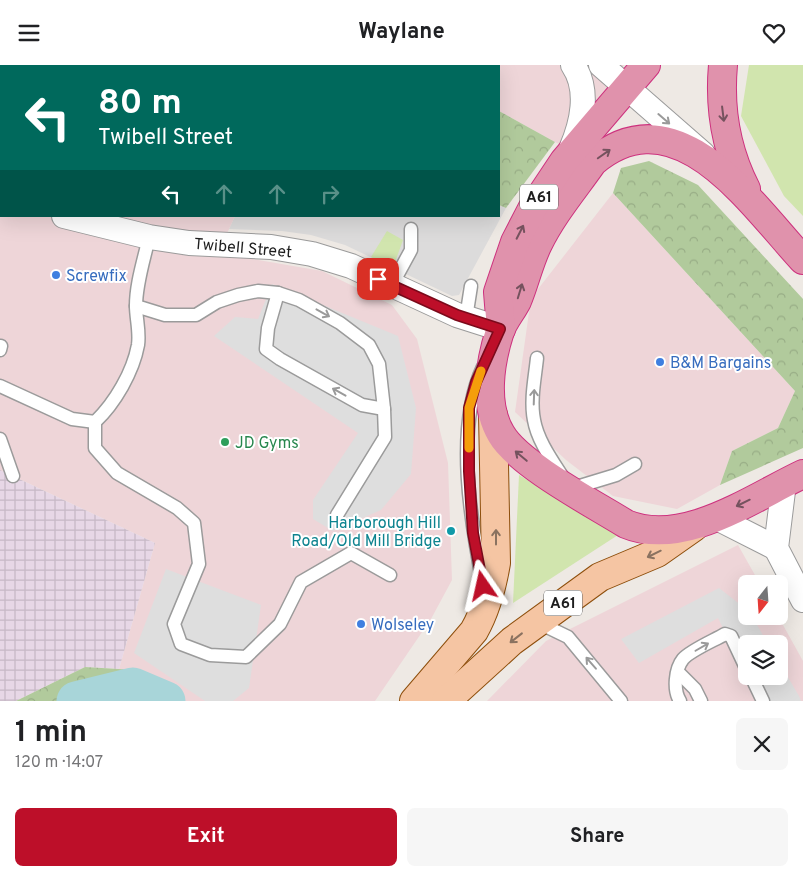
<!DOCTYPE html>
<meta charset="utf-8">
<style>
body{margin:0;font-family:Overpass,sans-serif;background:#f6f6f6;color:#202124;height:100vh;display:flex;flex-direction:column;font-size:19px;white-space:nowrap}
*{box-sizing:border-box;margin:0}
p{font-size:16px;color:#757577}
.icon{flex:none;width:28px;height:28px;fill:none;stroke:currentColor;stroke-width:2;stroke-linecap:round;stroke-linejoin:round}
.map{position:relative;height:636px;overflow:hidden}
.drawer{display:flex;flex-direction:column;background:#fff;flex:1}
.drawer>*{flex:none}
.hud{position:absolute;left:0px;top:0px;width:500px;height:152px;box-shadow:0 5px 20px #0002;background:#00695c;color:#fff;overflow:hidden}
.needle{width:32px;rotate:197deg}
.buttons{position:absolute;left:738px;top:510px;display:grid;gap:10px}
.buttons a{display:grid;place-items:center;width:50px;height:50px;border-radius:8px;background:#fff;box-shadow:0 5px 20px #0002;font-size:25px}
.pin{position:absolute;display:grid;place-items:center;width:42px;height:42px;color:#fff;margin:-21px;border-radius:10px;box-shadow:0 2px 8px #0006}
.me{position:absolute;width:55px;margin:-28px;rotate:349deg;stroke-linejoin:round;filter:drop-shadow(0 0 4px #0008)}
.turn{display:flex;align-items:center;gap:18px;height:105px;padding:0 15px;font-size:22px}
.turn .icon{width:65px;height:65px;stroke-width:2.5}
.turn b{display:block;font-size:35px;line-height:42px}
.lanes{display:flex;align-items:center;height:48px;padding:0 15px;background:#0003;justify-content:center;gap:25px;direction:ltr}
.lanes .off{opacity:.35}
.round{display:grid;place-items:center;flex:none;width:52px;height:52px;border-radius:8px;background:#f6f6f6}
.overview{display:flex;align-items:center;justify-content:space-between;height:85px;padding:0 15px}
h1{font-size:30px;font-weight:700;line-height:38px}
.cta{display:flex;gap:10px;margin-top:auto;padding:10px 15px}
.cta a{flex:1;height:58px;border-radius:8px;background:#bd0f29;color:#fff;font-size:20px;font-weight:700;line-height:58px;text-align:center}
.cta a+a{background:#f6f6f6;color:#202124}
header{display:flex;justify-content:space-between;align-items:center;height:65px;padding:0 15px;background:#fff;font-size:22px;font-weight:700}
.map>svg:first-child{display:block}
.residential{fill:#dcdbdb}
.commercial{fill:#eed5d8;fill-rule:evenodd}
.industrial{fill:url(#industrial-grid)}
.grass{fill:#d1e5ae}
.forest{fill:url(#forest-crowns)}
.parking{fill:#dedede}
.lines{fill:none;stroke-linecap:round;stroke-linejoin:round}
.river{stroke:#a8d5d9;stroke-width:39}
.lane-casing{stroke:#9b9b9b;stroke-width:15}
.street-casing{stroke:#9b9b9b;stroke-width:26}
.primary-casing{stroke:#8d4e0b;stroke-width:30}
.highway-casing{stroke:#cd317e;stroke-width:30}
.lane{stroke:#fff;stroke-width:12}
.street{stroke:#fff;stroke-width:24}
.primary{stroke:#f5c5a3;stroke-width:28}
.highway{stroke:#e092ac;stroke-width:28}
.oneway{stroke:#75525e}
.oneway2{stroke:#9a9a9a}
.oneway3{stroke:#8a7260}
.route-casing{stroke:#7b0a1b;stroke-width:12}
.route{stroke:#bd0f29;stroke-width:9}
.slow{stroke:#f59e0b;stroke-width:9}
.shop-dot{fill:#3f7fe0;stroke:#fff;stroke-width:2}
.leisure-dot{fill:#2e9e5b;stroke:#fff;stroke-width:2}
.culture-dot{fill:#0f9aa8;stroke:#fff;stroke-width:2}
.labels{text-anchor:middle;stroke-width:4;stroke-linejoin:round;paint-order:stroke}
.shield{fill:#fff;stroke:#626262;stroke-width:1}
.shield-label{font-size:15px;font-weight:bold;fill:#1e1e1e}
.street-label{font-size:16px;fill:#1e1e1e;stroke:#fff}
.shop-label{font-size:16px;fill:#366cbe;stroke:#fff;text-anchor:start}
.leisure-label{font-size:16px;fill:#27864d;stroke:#fff;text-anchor:start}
.culture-label{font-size:16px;fill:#0d838f;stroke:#fff;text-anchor:end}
</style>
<header><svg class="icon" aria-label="menu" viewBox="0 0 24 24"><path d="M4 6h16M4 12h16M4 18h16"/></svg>Waylane<svg class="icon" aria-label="heart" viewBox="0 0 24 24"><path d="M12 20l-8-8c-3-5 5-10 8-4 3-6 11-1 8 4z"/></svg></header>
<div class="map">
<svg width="803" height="636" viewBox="0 0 803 636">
<defs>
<pattern id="industrial-grid" width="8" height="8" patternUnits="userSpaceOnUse" patternTransform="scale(1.25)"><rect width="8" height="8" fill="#e7d7e6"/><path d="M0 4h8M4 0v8" fill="none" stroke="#c6b8c5"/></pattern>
<pattern id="forest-crowns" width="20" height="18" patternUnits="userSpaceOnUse" patternTransform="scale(1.25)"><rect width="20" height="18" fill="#b1ca9c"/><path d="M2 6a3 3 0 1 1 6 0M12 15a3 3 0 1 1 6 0" fill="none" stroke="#98ad86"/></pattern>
</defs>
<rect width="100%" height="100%" fill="#eee9e4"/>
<polygon class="residential" points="499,140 506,143 459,230 452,231 345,180 311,170 282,166 229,164 235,151 499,151"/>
<g class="commercial">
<polygon points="417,0 624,0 564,82 499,46 499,1"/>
<polygon points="613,128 795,326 778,363 732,386 720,420 677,444 613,431 566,395 515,347 531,233"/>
<polygon points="0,146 1,151 235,151 218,188 322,206 392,240 417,274 448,398 452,515 431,554 375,636 179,636 135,605 119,604 155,478 0,405"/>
<path d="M738,480l22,39h-14v32h32l25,45v40h-316l59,-60zM746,579h33v32h-33z"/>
</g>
<polygon class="industrial" points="0,405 155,478 119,604 85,602 16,636 0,636"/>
<g class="grass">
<polygon points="749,0 803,0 803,151 784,131 741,51"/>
<polygon points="387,166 403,175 393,203 371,192"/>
<polygon points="519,410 618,470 513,538"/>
</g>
<g class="forest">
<polygon points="135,0 417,0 419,1 139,1"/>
<polygon points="499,46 555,77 506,143 499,140"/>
<polygon points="649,96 698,120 803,234 803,383 720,420 732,386 778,363 795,326 613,128 621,103"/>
<polygon points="85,602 135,605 179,636 16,636"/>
</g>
<g class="parking">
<polygon points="272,219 398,271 416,343 411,409 381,445 333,466 313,454 313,435 358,368 214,271 235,252 258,254"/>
<polygon points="166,504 261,540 249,623 233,636 205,636 134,588"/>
<polygon points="719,523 746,544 746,551 752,551 768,579 746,579 746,610 718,553 639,598 621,574"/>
<polygon points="779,597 799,631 801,636 759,636 747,611 779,611"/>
</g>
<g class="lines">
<polyline class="river" points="76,636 133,622 166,636"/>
<g class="lane-casing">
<g id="lane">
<path d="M149,172c-5,23 -13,46 -13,69 0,12 4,26 2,39 -5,27 -23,58 -43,77v26l22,25 60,35 17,15 5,41 -25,60 7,20 29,11 36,2 34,-33 21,-42 50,-29 39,22"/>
<polyline points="392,220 411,185 411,164"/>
<polyline points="278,228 268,263 266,284 280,294 362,340 384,344"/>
<polyline points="136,241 165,250 196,250 217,237 238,230 258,226 278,228 299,235 340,258 369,280 379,299 384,344 385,372 337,450"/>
<polyline points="466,253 471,221"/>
<polyline points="0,285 1,281"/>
<path d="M537,293c-2,20 -7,42 -3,62 4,24 24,48 36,69l46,-14 19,-11"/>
<path d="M483,302c-29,61 -12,157 1,222"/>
<polyline points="0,321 72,354 95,357"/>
<polyline points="0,374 13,411"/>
<polyline points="537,557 568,572 621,636"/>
<polyline points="678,607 695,624 701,636"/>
<polyline points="751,611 763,636"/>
<path d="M680,636c-7,-11 -5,-32 3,-42 8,-9 32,-19 42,-25l6,2 15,32"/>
</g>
</g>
<g class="street-casing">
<g id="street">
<polyline points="601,0 703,89"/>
<path d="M571,84c11,-25 19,-59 2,-84"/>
<polyline points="0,134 1,134"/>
<polyline points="64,151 149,172 189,178 271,182 312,189 351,201 457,250 501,264"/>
<polyline points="784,418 776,483 803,535"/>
<polyline points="715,452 776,483"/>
</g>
</g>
<g class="primary-casing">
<g id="primary">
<path d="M414,636l60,-70c12,-21 18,-44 22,-68l-3,-148"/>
<polyline points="446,636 512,576 600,512 657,488 694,462"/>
</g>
</g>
<g class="highway-casing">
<g id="highway">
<path d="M723,0c-4,44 3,85 23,124"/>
<path d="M803,195c-52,-56 -126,-169 -210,-98 -19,27 -41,53 -55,82 -9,18 -13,38 -21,57 -5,10 -13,19 -17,30 -10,31 -17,73 1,103 17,30 93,70 125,90 57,24 126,-26 177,-50"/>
<polyline points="501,264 498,227 515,177 532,144 564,96 646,0"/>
</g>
</g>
<use href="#lane" class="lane"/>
<use href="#street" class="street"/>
<use href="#primary" class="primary"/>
<use href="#highway" class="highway"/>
</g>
<defs><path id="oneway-shaft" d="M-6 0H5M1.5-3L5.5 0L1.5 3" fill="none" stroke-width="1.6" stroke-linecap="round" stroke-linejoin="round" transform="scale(1.25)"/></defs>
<g class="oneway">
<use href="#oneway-shaft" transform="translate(723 49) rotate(83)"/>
<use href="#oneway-shaft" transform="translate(604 89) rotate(-35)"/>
<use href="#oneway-shaft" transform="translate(520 167) rotate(-63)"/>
<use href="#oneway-shaft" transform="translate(520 226) rotate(-73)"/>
<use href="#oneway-shaft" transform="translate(521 391) rotate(-140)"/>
<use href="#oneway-shaft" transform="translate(743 438) rotate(154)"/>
</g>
<g class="oneway2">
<use href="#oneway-shaft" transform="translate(664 54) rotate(41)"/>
<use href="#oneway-shaft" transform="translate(323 248) rotate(29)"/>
<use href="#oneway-shaft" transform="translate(339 327) rotate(-151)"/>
<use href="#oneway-shaft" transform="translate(534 332) rotate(-88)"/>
<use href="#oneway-shaft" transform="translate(702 582) rotate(-30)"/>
<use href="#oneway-shaft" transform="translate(591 598) rotate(-131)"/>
</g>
<g class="oneway3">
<use href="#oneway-shaft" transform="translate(496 472) rotate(-90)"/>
<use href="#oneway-shaft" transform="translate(654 489) rotate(154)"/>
<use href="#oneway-shaft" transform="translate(516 573) rotate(142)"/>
</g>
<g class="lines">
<g class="route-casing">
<polyline id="route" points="378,214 457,250 500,264 476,317 469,343 469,406 473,468 483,521"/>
</g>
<use href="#route" class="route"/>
<polyline class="slow" points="469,383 469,343 481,306"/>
</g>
<g class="shop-dot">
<circle cx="56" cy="210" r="5"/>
<circle cx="660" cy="297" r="5"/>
<circle cx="361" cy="559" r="5"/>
</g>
<circle class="leisure-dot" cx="225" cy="377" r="5"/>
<circle class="culture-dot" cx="451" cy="466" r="5"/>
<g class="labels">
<g class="shield">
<rect x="520" y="119.5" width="38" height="25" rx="4"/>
<rect x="544" y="525.5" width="38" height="25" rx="4"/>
</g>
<g class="shield-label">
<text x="539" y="137">A61</text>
<text x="563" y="543">A61</text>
</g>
<g class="street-label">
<text transform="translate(243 182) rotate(5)" y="6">Twibell Street</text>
</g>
<g class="shop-label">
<text x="66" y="216">Screwfix</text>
<text x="670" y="303">B&amp;M Bargains</text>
<text x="371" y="565">Wolseley</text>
</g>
<g class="leisure-label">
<text x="235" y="383">JD Gyms</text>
</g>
<g class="culture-label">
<text x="441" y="463">Harborough Hill<tspan x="441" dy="18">Road/Old Mill Bridge</tspan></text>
</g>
</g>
</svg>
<div class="buttons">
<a><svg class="needle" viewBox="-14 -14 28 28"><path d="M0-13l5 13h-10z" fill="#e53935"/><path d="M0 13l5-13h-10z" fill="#757577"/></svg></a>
<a><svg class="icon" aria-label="layers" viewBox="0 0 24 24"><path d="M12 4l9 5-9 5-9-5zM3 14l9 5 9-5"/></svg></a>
</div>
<div class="pin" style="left:378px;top:214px;background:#d93025"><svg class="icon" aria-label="arrive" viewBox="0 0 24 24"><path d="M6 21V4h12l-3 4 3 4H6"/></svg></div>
<svg class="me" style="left:483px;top:521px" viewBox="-20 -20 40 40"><path d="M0-17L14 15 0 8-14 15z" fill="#bd0f29" stroke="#fff" stroke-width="4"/></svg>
<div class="hud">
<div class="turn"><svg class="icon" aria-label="left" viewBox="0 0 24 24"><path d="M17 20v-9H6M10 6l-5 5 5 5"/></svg><div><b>80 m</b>Twibell Street</div></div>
<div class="lanes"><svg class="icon" aria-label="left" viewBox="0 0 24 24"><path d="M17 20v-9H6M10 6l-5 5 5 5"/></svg><svg class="icon off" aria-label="ahead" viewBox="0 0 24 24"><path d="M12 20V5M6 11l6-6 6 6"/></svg><svg class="icon off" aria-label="ahead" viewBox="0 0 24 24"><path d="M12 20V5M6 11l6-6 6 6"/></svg><svg class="icon off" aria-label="right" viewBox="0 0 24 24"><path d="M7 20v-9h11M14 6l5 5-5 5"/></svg></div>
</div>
</div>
<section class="drawer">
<div class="overview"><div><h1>1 min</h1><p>120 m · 14:07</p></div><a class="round"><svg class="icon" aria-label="close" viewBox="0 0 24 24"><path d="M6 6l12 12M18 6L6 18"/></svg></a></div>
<div class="cta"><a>Exit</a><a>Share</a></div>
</section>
